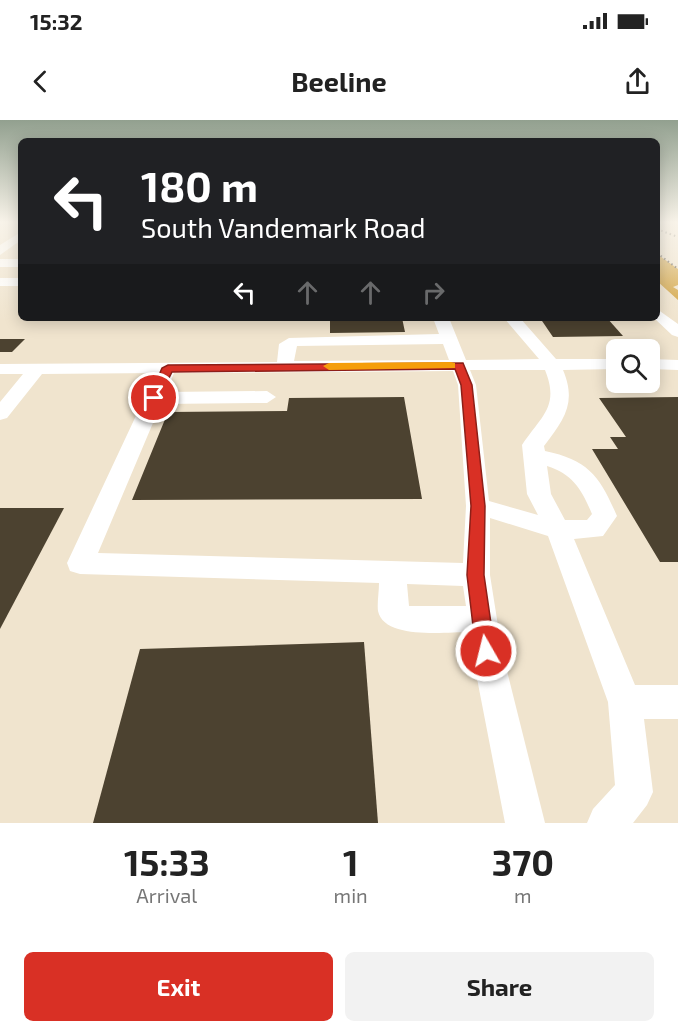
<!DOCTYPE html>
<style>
body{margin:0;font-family:"Exo 2",sans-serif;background:#f2f2f2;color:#222;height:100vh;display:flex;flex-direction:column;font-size:22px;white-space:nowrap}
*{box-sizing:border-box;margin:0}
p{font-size:20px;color:#767676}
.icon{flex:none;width:33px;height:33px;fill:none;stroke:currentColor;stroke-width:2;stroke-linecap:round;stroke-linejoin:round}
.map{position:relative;height:703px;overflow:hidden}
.sheet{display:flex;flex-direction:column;background:#fff;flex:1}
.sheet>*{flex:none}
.guide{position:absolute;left:18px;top:18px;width:642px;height:183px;border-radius:9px;box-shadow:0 3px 15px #0003;background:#202124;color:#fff;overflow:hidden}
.buttons{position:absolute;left:606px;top:219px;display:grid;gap:12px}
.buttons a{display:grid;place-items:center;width:54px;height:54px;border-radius:9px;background:#fff;box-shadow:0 3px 15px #0003;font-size:30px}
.pin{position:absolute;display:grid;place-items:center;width:51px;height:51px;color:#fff;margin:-26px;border:3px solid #fff;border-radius:50%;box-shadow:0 2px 6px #0007}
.me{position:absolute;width:66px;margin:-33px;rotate:352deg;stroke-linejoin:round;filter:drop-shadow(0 0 4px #0008)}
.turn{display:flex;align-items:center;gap:21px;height:126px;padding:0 24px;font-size:27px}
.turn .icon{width:78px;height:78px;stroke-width:2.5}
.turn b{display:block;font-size:42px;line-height:51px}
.lanes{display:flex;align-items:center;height:57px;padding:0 24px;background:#0003;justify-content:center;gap:30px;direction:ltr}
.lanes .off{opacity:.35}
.eta{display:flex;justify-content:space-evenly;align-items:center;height:102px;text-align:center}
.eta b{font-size:36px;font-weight:700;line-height:42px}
.primary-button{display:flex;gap:12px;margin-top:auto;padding:12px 24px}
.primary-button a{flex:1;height:69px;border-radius:9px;background:#d93025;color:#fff;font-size:24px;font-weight:700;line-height:69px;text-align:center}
.primary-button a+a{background:#f2f2f2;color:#222}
.status{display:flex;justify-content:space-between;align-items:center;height:42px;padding:0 30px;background:#fff;direction:ltr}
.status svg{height:16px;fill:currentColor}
header{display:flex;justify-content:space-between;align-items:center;height:78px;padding:0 24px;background:#fff;font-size:27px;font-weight:700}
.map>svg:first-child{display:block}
.forest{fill:#d2a13b}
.building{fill:#4c4230}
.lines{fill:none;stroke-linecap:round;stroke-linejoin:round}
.minor{fill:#fff;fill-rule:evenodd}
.rail{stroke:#575045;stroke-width:2;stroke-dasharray:1.5 3;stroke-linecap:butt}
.route{fill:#d93025;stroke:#8d1f18;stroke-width:1.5}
.slow{fill:#f59e0b}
</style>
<div class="status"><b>15:32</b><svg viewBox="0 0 49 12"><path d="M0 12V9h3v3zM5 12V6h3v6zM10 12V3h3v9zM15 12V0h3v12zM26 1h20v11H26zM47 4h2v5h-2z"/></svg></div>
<header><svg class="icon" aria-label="back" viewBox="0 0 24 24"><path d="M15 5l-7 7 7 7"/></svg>Beeline<svg class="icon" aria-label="share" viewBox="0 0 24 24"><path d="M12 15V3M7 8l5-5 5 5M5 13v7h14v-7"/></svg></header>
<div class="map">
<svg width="678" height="703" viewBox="0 0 678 703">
<rect width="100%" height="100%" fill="#f0e4ce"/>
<polygon class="forest" points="657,134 678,149 678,165 673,167 678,170 678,180 657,161"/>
<g class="building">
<polygon points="330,198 402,198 405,212 330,213"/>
<polygon points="540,198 607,198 623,216 553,217"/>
<polygon points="0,219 25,219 12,232 0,232"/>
<polygon points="404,277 422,379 132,380 168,292 287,291 289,278"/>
<polygon points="678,277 678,442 660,442 592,329 618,329 610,317 626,317 599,278"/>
<polygon points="0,388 64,388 0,509"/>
<polygon points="364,522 378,703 93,703 140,529"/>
</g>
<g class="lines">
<g class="minor">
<polygon points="21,112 21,120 0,135 0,125"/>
<rect x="0" y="139" width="21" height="8"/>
<rect x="0" y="158" width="21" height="8"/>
<polygon points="657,189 678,204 678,217 672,215 654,198 657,198"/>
<path d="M433,198h16l17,42 73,-1 -35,-41h16l36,41h60v10l-53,1c14,33 1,50 -19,76l1,5c44,9 55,26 72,65l-14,20 -29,3 61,146h43v34h-34l9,73 -6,13 -14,18h-46l6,-14 22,-24 -7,-83 -60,-166 -58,-18v57l12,76 43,172h-40l-37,-191c-21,0 -84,8 -90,-21 -1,-8 1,-19 1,-28l-299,-9 -10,-3 -3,-8 89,-190 -114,1 -35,44 -7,2v-18l23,-28h-23v-10l277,-2 2,-18 10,-6 150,-4zM443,224l6,16 -155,1 3,-15zM470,250h75c15,37 -4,46 -23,75l5,49 11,21 -49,-14 -13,-116zM453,251l5,14 8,121 -3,57 -365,-10 63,-149 106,-1 9,-6 -9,-6 -101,1 8,-19zM547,346c26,8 35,24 45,48l-5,6h-22l-14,-26zM407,464l56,2 3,20h-57z"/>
<polygon points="650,239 678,240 678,250 650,249"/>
</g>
<g class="rail">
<polyline points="657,109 678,117"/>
<polyline points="657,133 678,149"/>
</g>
</g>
<linearGradient id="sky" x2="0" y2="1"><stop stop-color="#92a08f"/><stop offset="0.51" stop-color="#f8f3e9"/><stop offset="1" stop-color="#f8f3e9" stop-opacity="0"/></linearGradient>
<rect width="678" height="200" fill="url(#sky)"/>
<polygon class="route" points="463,243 472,265 485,386 484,455 495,531 493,537 486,539 479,537 476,531 467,455 471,386 461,265 455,249 172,252 158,280 149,278 162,248 168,245"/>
<polygon class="slow" points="451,242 455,243 455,248 329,250 323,246 329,243"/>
</svg>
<div class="buttons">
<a><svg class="icon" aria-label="search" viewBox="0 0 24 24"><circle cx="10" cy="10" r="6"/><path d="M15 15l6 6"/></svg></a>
</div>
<div class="pin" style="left:154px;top:278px;background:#d93025"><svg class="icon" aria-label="arrive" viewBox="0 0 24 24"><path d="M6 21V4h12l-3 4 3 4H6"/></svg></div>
<svg class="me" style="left:486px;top:531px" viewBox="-20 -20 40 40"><circle r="17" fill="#d93025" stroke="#fff" stroke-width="3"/><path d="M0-11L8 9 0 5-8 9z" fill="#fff"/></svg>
<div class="guide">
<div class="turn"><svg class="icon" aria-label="left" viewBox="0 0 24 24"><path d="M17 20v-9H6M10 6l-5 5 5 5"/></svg><div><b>180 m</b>South Vandemark Road</div></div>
<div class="lanes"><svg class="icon" aria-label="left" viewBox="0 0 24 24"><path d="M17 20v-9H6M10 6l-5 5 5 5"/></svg><svg class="icon off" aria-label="ahead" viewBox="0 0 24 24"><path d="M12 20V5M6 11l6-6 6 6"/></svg><svg class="icon off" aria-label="ahead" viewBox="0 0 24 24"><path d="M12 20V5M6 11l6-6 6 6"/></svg><svg class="icon off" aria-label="right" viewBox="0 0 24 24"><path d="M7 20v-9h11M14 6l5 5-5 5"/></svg></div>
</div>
</div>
<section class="sheet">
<div class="eta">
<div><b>15:33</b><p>Arrival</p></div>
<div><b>1</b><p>min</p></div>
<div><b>370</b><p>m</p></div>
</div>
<div class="primary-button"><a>Exit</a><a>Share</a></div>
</section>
